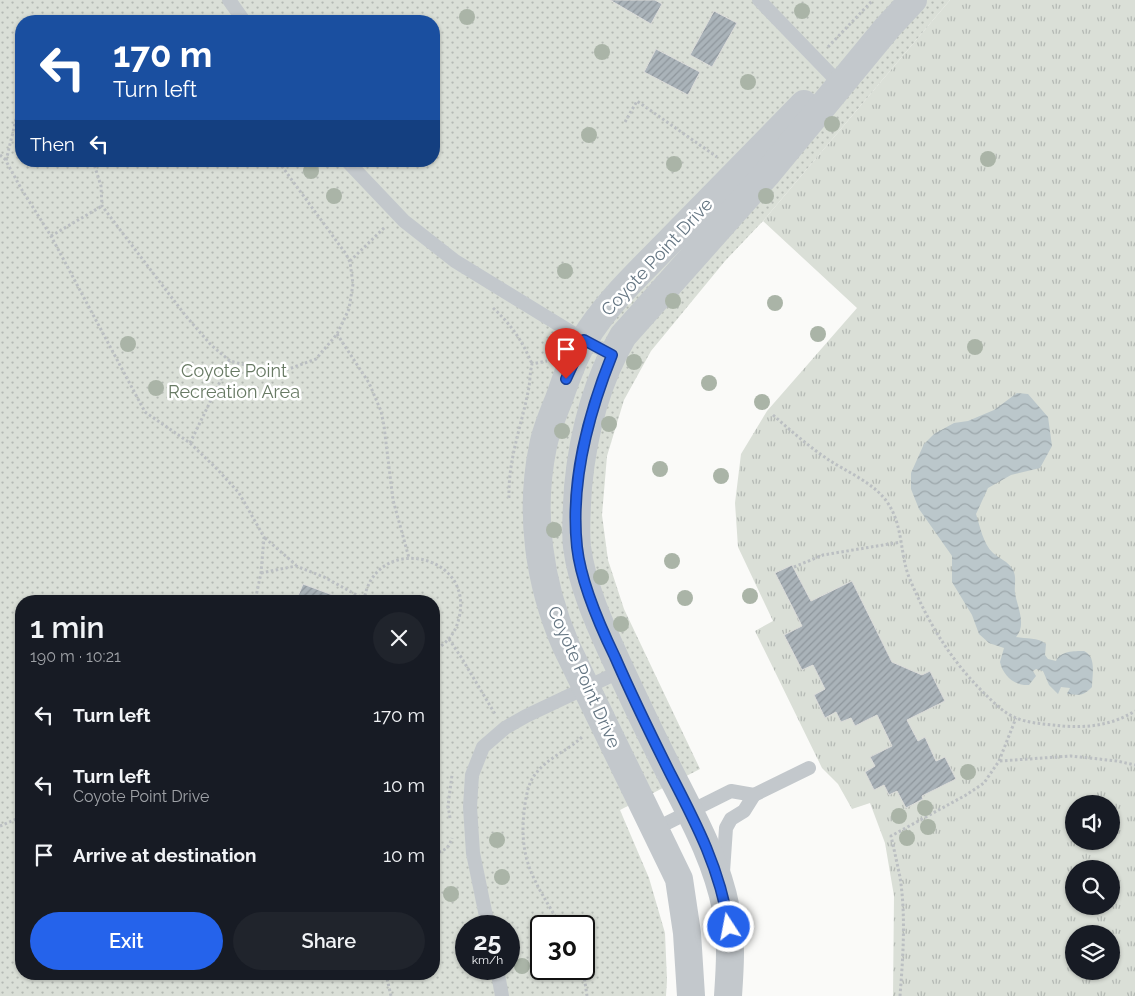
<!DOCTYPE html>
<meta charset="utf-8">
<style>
body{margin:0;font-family:Raleway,sans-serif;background:#20242c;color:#f1f3f6;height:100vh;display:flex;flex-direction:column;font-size:19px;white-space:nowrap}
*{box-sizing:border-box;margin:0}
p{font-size:16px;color:#9ea1a6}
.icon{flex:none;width:28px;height:28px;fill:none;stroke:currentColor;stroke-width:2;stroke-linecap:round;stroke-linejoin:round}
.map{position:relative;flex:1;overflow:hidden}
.panel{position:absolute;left:15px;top:595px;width:425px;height:385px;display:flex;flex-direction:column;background:#171b24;border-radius:20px;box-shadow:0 1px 4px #0004}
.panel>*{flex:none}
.hud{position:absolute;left:15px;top:15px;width:425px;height:152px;border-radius:20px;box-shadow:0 1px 4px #0004;background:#1a4fa0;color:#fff;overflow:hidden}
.buttons{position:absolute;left:1065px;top:795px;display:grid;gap:10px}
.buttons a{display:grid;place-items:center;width:55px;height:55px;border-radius:50%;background:#171b24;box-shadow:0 1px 4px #0004;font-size:25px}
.speed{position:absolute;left:455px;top:915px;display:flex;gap:10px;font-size:25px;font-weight:700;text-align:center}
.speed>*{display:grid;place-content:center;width:65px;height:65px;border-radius:50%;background:#171b24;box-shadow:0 1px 4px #0004;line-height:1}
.speed small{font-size:12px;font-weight:400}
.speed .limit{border:2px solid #111;border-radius:8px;background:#fff;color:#111}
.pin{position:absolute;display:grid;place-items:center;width:42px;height:42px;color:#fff;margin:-51px -21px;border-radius:50% 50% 50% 0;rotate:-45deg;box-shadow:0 0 5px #0007}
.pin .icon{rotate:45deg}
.me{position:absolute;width:55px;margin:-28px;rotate:349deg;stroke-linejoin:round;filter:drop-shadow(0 0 4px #0008)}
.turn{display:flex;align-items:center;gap:18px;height:105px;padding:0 15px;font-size:22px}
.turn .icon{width:65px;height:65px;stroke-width:2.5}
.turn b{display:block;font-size:35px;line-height:42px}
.then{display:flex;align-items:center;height:48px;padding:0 15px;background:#0003;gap:10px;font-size:19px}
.round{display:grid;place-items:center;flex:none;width:52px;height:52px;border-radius:26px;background:#20242c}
.head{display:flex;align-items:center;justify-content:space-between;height:85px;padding:0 15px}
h1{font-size:30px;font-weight:600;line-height:38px}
.primary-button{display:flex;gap:10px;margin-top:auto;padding:10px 15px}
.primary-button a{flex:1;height:58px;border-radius:30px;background:#2563eb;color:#fff;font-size:20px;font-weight:600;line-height:58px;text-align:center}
.primary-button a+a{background:#20242c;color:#f1f3f6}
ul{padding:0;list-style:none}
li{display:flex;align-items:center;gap:15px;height:70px;padding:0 15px}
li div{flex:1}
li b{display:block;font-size:19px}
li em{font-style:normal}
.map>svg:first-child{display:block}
.grass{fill:url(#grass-tufts);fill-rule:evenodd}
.park{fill:url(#park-dots);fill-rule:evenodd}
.water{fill:url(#water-waves)}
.building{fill:url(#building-hatch);stroke:#dcdcda}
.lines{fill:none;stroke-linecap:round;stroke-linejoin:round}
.path{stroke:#bbbfc2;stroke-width:3;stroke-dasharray:2.5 2.5;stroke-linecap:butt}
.service{stroke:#c3c8cc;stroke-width:14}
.minor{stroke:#c3c8cc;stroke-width:28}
.tree{fill:#aab4a7}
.route-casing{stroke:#184099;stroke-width:12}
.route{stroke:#2563eb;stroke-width:9}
.labels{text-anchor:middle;stroke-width:5;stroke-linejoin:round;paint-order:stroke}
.street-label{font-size:18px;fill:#657683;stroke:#fff}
.park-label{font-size:18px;fill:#687a64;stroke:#fff}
</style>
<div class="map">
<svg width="1135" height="996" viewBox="0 0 1135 996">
<defs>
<pattern id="grass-tufts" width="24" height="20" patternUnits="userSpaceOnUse" patternTransform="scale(1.25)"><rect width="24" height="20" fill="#dadfd7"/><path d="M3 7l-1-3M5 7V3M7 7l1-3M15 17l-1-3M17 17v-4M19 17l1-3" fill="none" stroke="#b4b9b4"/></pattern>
<pattern id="park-dots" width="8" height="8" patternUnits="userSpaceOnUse" patternTransform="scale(1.25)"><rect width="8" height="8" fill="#dadfd7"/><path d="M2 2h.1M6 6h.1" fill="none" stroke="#b4b9b4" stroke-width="1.8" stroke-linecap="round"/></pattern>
<pattern id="water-waves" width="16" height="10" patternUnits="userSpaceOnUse" patternTransform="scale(1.25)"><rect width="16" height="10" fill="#bbc7cb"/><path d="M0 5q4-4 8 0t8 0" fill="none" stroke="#9ca6aa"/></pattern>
<pattern id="building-hatch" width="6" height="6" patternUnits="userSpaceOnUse" patternTransform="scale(1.25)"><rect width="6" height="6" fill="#aab3b9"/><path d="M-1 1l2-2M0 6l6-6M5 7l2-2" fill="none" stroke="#8e969c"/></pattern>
</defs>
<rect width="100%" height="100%" fill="#fafaf8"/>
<path class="grass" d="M950,0h185v996h-242l1,-100 -9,-53 -15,-40 -18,6 -14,-25 -16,-16 -67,-137 18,-10 -35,-74 -3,-44 6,-49 26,-43 90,-103 -94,-87zM1074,804h37v37h-37zM1074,869h37v37h-37zM1074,934h37v37h-37z"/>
<path class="park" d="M0,0h950l-187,221 -38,40 -74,90 -27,49 -17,56 -5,59 6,45 16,49 76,160 -80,41 29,68 16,55 2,47 -1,16h-666zM21,21h413v140h-413zM21,601h413v373h-413zM466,926h43v43h-43zM541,926h43v43h-43z"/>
<path class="water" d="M1017,393l11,1 20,23 4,29 -12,22 -29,7 -23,13 -12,26c4,12 7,30 17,39 7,6 15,8 20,17 4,8 1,15 2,23 2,13 12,32 1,44 10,2 22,0 30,7l-1,11 3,4 8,2c4,-10 18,-10 28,-10 13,6 8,24 8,36 -10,10 -12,8 -25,7l3,-6 -9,-1 -3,7 -9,-9 -6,-14 -7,-2 -3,2 3,5 -7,9c-14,1 -26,-9 -29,-23l4,-14 -15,-5 -10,-9 -7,-19 -20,-33v-26l-33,-47 -8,-20v-16l13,-29 10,-10 20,-11 14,-2 26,-11z"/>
<g class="building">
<polygon points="610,0 655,0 662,4 651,24"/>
<polygon points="714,11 737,23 712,67 690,55"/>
<polygon points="656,49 700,72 688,95 644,72"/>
<polygon points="792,565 811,601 852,581 892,662 922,675 930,671 945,701 907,720 918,741 925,737 936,761 945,757 956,779 922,796 923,799 906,808 897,791 889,795 884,785 874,790 865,772 875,766 870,757 892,746 877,715 855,726 851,718 841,722 836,712 825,718 814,695 825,689 813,665 802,670 784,635 802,626 775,573"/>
<polygon points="303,584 338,597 336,601 296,601"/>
</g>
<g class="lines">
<g class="path">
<polyline points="828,47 873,0"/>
<polyline points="21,105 18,111 6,161 22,190 51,236 145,412 190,443 217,469 239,493 264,537 261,573 255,601"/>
<polyline points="625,122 637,101 717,157"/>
<polyline points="0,155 6,160"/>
<polyline points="93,161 101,186 102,206 185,315 211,345 230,361 260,369 286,370 316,359 337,334 349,309 353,284 350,262 346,254 278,161"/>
<polyline points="323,161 329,168"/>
<polyline points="51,236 102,206"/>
<polyline points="350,261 385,227"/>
<path d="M493,308c18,16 30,34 39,56"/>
<polyline points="337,334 369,383 381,411 384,426 393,500 409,558"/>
<path d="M773,415c17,15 34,30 53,43 20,14 50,25 63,47 14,22 11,49 20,72 18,44 42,84 76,117 9,9 18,18 29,23 15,7 33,7 49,9 26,2 49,-1 72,-15"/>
<polyline points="190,443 230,361"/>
<path d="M509,498c-1,-40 13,-73 20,-111 1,-7 1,-15 3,-23l15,-3"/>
<polyline points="265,538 296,565"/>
<polyline points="794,567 823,555 901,542"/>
<polyline points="261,573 296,566 324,577 364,599"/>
<path d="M364,601c9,-68 111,-49 95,17 -3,14 -12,26 -25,32"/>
<polyline points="449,639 461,657 495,714"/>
<polyline points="1000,761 1071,756 1117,761 1135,765"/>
<polyline points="450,818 448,806 452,775"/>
<polyline points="0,826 21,817"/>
<path d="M434,854c9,-3 15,-5 18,-16"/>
<path d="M561,926c-27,-46 -44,-66 -36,-122 2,-12 4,-23 12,-32 12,-15 32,-22 45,-35"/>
<polyline points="583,969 587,996"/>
<polyline points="386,974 391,996"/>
<path d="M900,996c3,-39 6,-80 0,-119 -3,-14 -6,-28 -9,-41l75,-41 18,-12 15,-22 17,-43"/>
</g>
<g class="service">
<polyline points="229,0 244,21"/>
<polyline points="759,0 841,85"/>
<polyline points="347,161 404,221 455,261 584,340 612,355"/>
<polyline points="754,795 809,768"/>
<polyline points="655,829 731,791 754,795 744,811 731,819 726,828 723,872"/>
<polyline points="488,926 473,853 470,807 472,775 483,747 505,728 526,716 621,671"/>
<polyline points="497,969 502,996"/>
</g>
<g class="minor">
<path d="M691,996l-4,-63 -8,-54 -113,-233c-27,-63 -37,-133 -23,-200 3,-16 10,-32 16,-47 7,-20 14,-41 25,-59 23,-38 56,-68 87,-100 44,-45 88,-90 133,-136"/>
<path d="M728,996c2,-29 4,-58 -2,-87 -10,-52 -37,-98 -61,-146 -17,-34 -34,-70 -50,-105 -16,-35 -33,-73 -38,-111 -2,-20 0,-40 1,-60 5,-53 18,-105 45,-151l143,-161 121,-147 26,-28"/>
</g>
</g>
<g class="tree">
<circle cx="802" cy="11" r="8"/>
<circle cx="467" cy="17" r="8"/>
<circle cx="602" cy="52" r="8"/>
<circle cx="748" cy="82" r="8"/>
<circle cx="832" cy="124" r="8"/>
<circle cx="589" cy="135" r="8"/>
<circle cx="988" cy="159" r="8"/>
<circle cx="674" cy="164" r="8"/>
<circle cx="311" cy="171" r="8"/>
<circle cx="334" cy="196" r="8"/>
<circle cx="766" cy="196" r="8"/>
<circle cx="565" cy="271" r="8"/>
<circle cx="673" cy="301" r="8"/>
<circle cx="775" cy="303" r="8"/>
<circle cx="818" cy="334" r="8"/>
<circle cx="128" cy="344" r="8"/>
<circle cx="975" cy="347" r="8"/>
<circle cx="634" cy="362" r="8"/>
<circle cx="709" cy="383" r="8"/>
<circle cx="156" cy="388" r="8"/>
<circle cx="762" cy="402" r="8"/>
<circle cx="609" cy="424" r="8"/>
<circle cx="562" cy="431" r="8"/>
<circle cx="660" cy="469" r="8"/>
<circle cx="721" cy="476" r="8"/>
<circle cx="554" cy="530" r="8"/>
<circle cx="672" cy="561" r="8"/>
<circle cx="601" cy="577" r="8"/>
<circle cx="750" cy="596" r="8"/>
<circle cx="685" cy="598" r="8"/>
<circle cx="621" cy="624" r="8"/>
<circle cx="968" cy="772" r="8"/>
<circle cx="925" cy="808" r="8"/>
<circle cx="899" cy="816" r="8"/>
<circle cx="928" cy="827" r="8"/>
<circle cx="907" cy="838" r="8"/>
<circle cx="497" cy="840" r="8"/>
<circle cx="502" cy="877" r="8"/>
<circle cx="451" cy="894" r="8"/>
<circle cx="522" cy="966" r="8"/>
</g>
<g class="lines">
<g class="route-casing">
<path id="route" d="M566,379l18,-39 28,15c-24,60 -42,126 -35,192 4,36 22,77 38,110 17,39 36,78 55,116 27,52 50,96 59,154"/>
</g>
<use href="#route" class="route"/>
</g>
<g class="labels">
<g class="street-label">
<text transform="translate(657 257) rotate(-47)" y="6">Coyote Point Drive</text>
<text transform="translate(584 677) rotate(66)" y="6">Coyote Point Drive</text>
</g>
<g class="park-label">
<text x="234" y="377">Coyote Point<tspan x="234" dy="21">Recreation Area</tspan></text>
</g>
</g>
</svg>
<div class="buttons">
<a><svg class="icon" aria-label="sound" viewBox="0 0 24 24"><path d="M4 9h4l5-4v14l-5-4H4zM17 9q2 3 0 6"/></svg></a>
<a><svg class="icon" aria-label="search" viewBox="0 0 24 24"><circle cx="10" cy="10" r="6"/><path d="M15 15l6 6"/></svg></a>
<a><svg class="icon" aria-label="layers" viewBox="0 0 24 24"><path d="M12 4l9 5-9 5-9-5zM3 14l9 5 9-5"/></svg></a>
</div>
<div class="speed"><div>25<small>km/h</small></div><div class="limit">30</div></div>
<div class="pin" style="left:566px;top:379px;background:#d93025"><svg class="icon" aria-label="arrive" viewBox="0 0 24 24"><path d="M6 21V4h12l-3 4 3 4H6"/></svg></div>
<svg class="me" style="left:729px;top:927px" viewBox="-20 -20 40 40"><circle r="17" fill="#2563eb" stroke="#fff" stroke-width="3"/><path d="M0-11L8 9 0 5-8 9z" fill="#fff"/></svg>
<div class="hud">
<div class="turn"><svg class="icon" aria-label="left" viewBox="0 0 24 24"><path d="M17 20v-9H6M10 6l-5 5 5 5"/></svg><div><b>170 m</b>Turn left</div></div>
<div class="then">Then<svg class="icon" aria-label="left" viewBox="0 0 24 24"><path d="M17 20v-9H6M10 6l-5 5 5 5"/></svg></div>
</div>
<section class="panel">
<div class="head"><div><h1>1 min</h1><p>190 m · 10:21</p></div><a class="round"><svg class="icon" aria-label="close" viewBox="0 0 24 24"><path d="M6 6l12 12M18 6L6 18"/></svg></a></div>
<ul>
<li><svg class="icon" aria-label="left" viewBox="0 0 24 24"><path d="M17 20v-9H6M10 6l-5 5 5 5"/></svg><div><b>Turn left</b></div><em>170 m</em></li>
<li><svg class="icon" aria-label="left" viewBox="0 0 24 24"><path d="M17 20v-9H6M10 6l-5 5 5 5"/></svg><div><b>Turn left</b><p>Coyote Point Drive</p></div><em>10 m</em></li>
<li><svg class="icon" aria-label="arrive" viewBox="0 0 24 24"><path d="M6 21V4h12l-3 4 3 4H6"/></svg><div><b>Arrive at destination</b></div><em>10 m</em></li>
</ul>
<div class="primary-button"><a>Exit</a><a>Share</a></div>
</section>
</div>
